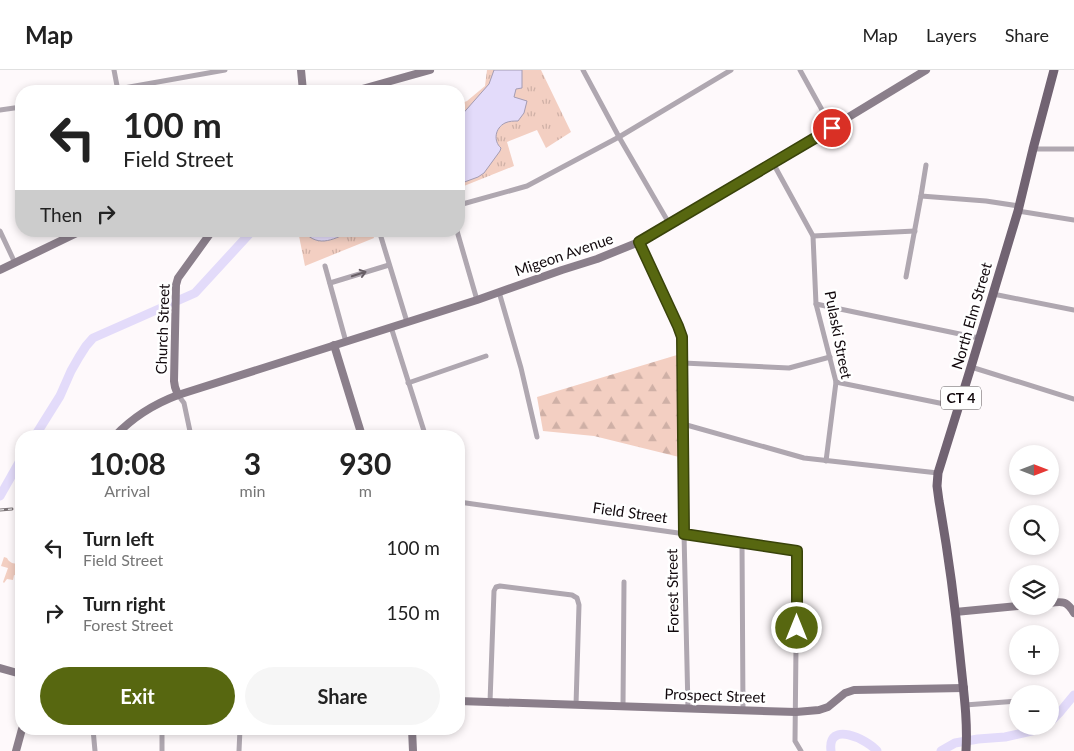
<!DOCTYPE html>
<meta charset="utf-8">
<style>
body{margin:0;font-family:Lato,sans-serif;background:#f6f6f6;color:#222;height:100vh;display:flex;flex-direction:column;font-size:19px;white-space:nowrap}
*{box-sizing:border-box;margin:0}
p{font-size:16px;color:#767676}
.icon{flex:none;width:28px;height:28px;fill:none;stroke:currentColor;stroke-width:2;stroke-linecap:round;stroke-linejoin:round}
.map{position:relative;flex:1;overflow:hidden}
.side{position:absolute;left:15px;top:360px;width:450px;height:305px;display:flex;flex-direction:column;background:#fff;border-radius:20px;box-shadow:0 2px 8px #0003}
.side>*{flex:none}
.top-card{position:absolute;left:15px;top:15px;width:450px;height:152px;border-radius:20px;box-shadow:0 2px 8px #0003;background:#fff;color:#222;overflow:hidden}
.needle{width:32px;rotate:90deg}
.buttons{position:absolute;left:1009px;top:375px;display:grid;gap:10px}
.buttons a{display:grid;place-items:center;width:50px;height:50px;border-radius:50%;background:#fff;box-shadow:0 2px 8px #0003;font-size:25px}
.pin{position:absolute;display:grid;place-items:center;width:42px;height:42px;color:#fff;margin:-21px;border:2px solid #fff;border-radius:50%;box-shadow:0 1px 5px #0007}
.me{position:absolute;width:55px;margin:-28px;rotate:0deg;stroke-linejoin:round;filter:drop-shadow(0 0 4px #0008)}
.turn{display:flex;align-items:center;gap:18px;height:105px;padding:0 25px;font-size:22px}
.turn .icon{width:65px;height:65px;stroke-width:2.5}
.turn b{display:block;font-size:35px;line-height:42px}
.then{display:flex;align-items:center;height:48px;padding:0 25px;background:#0003;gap:10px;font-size:19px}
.eta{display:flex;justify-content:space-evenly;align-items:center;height:85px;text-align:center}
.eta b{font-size:30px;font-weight:700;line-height:35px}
.button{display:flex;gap:10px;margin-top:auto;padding:10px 25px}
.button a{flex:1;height:58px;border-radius:30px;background:#576710;color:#fff;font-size:20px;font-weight:700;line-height:58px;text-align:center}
.button a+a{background:#f6f6f6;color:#222}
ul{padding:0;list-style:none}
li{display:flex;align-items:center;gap:15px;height:65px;padding:0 25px}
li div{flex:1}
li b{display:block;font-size:19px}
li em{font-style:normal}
header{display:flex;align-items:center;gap:30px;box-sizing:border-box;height:70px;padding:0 25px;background:#fff;border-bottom:1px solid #e0e0e0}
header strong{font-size:24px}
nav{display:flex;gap:28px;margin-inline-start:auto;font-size:18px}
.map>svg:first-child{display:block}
.green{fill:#f3cfc2}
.forest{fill:url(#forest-firs)}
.park{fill:url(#park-tufts)}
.water{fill:#e3dbfa;stroke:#a49cb3}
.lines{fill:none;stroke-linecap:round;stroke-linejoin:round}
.river{stroke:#e3dbfa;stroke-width:9}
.street{stroke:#afa7b0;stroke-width:5}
.secondary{stroke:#8b7f8b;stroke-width:8}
.primary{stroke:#716372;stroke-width:9}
.rail-casing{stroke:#7a7376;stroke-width:3}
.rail{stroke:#fff;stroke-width:1;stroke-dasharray:4;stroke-linecap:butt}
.oneway{stroke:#685f66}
.route-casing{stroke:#39430a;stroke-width:12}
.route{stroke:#576710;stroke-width:9}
.labels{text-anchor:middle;stroke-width:5;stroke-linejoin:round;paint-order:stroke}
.shield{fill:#fff;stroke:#585255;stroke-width:1}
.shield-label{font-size:14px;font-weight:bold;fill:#11080c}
.street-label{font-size:15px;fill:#11080c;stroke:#fff}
</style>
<header>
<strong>Map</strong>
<nav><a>Map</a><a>Layers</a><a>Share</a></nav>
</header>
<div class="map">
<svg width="1074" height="681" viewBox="0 0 1074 681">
<defs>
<pattern id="forest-firs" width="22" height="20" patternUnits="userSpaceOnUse" patternTransform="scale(1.25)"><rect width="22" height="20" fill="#f3cfc2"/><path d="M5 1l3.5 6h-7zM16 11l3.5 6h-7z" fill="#cfb0a6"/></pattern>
<pattern id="park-tufts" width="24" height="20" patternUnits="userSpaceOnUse" patternTransform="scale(1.25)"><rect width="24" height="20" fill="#f3cfc2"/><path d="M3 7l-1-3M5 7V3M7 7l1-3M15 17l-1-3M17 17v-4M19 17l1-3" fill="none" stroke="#cfb0a6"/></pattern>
</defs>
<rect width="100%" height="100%" fill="#fef9fb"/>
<path class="green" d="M4,487l3,1c3,6 8,6 14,5v14l-7,-2 -1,5 -6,-1 -3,4 -1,-1 5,-14 -7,-2z"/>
<polygon class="forest" points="677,285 679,387 594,366 543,361 537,327"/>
<g class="park">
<polygon points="487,0 541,0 571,62 546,78 537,60 507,72 514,96 459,118 459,34 467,31 485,16"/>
<polygon points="298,161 372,161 374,168 305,196"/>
</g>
<g class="water">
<path d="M494,0h28v18l-6,1 -2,8 13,4 -3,12 -6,8c-4,0 -9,0 -13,2 -10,5 -12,18 -4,25l-1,3 -16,22 -6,4 -19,7v-66l30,-34z"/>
<path d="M298,161h54c-17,7 -32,18 -48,1l-6,1z"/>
</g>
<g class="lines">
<g class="river">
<polyline points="35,366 60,326 71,301 79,287 86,276 93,268 195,223 252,161"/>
<polyline points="0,426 21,389"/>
<polyline points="1050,652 1060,642 1074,625"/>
<path d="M831,681c-4,-31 36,-12 46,0"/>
<polyline points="941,681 955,673 978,669 1005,667 1036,660 1043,656"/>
</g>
<g class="street">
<polyline points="114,0 118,21"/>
<polyline points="583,0 619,67 670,155"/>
<polyline points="800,0 832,58"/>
<polyline points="107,21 225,0"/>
<polyline points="0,40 21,37"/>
<polyline points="1033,79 1074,79"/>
<polyline points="773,93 813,166 816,234 836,312 826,391"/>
<polyline points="921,126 986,131 1019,136"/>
<polyline points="459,135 527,116 619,67 731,0"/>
<polyline points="1018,141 1074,150"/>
<polyline points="0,161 15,193"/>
<polyline points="457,161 477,230"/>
<polyline points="813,166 915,161"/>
<polyline points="381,167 407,252"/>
<polyline points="639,172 678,256 682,267 684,463 688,639"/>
<polyline points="325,196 346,272"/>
<polyline points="906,207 921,126 926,95"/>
<polyline points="330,213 389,195"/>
<polyline points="499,222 521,298 537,367"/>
<polyline points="993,224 1074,240"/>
<polyline points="816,234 979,268"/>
<polyline points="391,257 424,361"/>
<polyline points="683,293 789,298 830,287"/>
<polyline points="971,297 1074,329"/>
<polyline points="836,312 959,337"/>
<polyline points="408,313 486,286"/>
<polyline points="178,325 184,333 191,366"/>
<polyline points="683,354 804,388 938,403"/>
<polyline points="459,432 742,472 797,481 795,671 801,681"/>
<polyline points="742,472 743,641"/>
<polyline points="490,632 494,521 496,517 500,516 572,525 577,528 579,535 576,635"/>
<polyline points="965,635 1018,631"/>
<polyline points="623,636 624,512"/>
<polyline points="93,659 95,681"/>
<polyline points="162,681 162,659"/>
<polyline points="239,681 240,659"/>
</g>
<g class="secondary">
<polyline points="301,0 303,21"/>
<polyline points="355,21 430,0"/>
<polyline points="0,200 81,161"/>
<polyline points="334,275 362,366"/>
<polyline points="178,325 175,317 174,311 176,215 178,208 212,161"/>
<path d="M115,366c18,-19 39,-32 63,-41l299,-95 85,-30 35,-11 42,-17 96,-56 191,-116"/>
<path d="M1050,533c13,-2 17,-2 24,10"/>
<polyline points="955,542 1018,536"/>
<polyline points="0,598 21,604"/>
<polyline points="459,631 796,642 819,640 828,637 845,623 854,620 964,618"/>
<polyline points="412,659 413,681"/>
<polyline points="16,681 22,659"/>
</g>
<path class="primary" d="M966,681c2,-32 -3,-64 -6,-95 -5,-52 -12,-104 -21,-155l-2,-15 1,-13 33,-106 47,-156 15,-62 21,-79"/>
<g class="rail-casing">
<polyline id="rail" points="0,440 12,439"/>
</g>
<use href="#rail" class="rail"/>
</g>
<defs><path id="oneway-shaft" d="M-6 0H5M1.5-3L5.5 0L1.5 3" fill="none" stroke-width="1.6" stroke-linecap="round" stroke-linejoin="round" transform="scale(1.25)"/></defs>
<use class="oneway" href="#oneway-shaft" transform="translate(359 204) rotate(-18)"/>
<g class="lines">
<g class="route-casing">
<polyline id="route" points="797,558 797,481 684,464 682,267 678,256 639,172 832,58"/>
</g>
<use href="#route" class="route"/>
</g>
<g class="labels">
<rect class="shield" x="941" y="316.5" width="40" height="23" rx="4"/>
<g class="shield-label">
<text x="961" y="333">CT 4</text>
</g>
<g class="street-label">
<text transform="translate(564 185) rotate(-19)" y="5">Migeon Avenue</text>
<text transform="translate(972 246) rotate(-74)" y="5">North Elm Street</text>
<text transform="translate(163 259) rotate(-88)" y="5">Church Street</text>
<text transform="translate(838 265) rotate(79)" y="5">Pulaski Street</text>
<text transform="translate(630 443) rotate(8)" y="5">Field Street</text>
<text transform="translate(673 521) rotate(-91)" y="5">Forest Street</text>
<text transform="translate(715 626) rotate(2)" y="5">Prospect Street</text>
</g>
</g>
</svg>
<div class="buttons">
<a><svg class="needle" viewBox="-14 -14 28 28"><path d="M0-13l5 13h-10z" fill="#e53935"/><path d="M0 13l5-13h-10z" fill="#767676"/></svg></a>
<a><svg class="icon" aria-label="search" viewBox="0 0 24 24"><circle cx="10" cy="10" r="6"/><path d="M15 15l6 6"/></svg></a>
<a><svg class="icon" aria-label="layers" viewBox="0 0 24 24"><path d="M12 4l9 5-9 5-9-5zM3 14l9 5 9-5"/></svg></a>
<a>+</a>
<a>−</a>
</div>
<div class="pin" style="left:832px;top:58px;background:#d93025"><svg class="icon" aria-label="arrive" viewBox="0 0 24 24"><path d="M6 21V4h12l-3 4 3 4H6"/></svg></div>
<svg class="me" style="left:797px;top:558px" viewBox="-20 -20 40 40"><circle r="17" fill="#576710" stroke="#fff" stroke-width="3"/><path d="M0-11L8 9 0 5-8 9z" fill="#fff"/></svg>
<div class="top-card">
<div class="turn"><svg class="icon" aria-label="left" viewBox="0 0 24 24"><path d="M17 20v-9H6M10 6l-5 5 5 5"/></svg><div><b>100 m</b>Field Street</div></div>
<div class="then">Then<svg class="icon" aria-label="right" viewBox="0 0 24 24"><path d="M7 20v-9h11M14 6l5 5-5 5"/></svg></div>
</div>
<section class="side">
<div class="eta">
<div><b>10:08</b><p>Arrival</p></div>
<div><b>3</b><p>min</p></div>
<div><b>930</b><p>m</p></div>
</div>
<ul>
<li><svg class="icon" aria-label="left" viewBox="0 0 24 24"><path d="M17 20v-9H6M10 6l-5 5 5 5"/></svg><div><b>Turn left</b><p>Field Street</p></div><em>100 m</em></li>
<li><svg class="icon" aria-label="right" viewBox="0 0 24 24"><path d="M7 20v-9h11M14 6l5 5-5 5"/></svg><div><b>Turn right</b><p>Forest Street</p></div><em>150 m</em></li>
</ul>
<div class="button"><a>Exit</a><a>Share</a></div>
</section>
</div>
